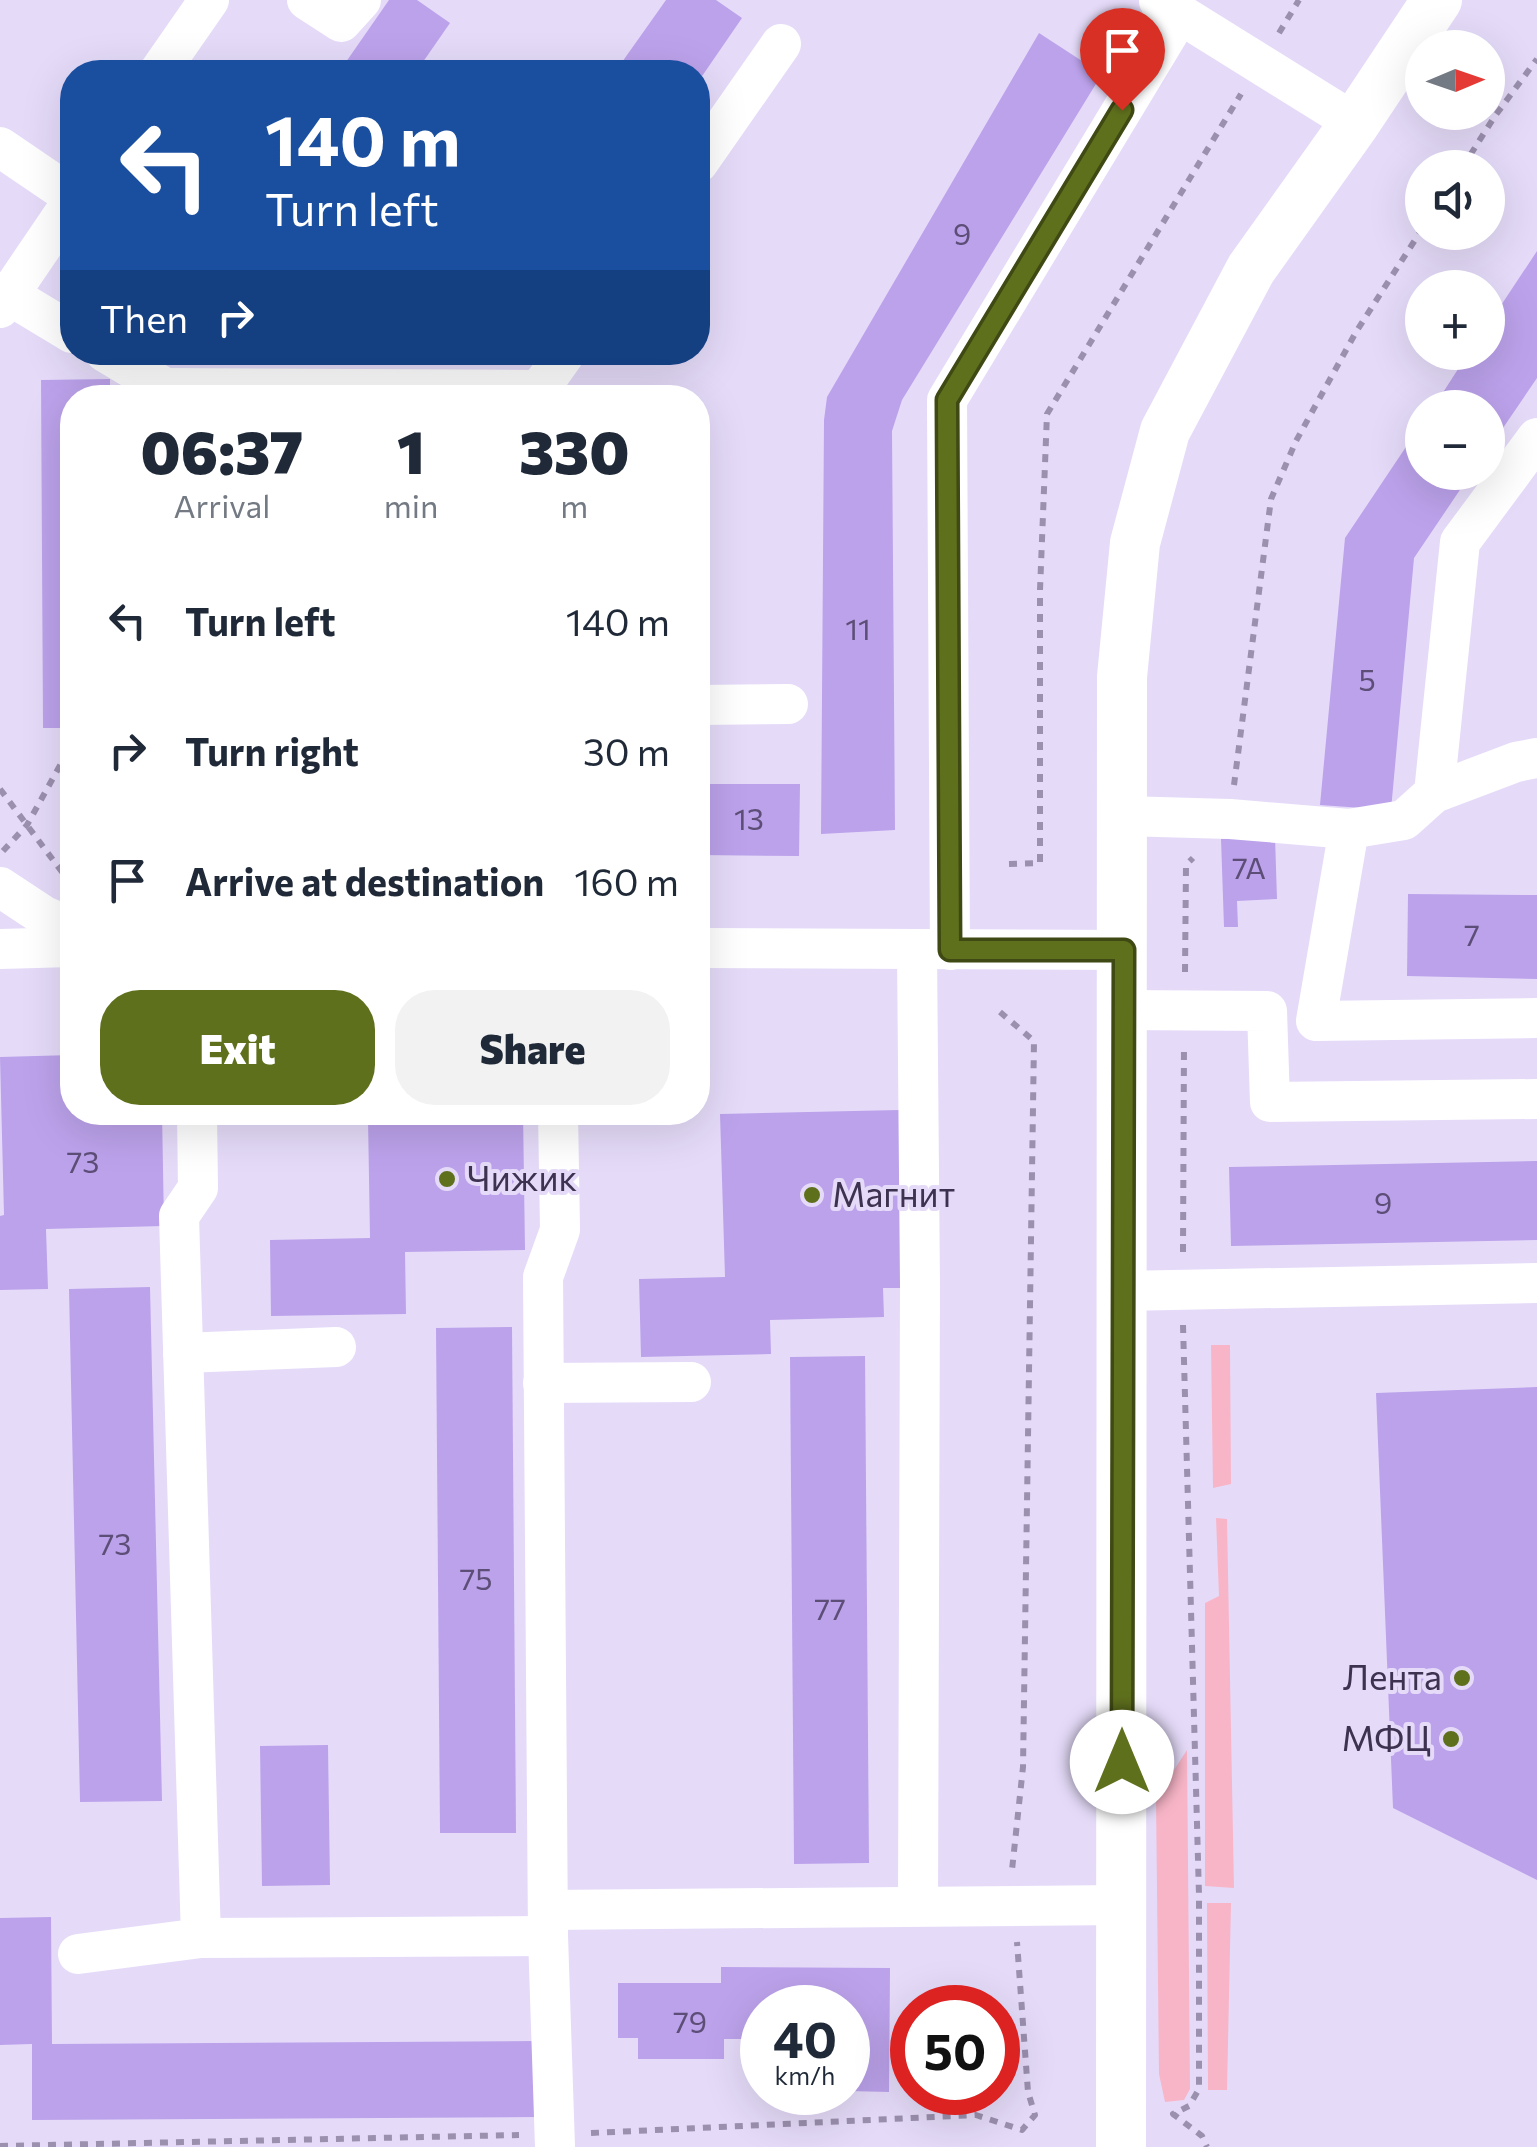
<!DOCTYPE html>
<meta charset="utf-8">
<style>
body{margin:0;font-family:Commissioner,sans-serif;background:#f2f2f3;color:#1f2937;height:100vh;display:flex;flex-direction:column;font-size:38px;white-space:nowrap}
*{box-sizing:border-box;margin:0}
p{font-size:32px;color:#747a83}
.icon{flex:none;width:55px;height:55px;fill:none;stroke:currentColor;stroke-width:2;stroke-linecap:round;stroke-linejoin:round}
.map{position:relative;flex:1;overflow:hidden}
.details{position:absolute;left:60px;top:385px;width:650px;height:740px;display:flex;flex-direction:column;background:#fff;border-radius:40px;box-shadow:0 10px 40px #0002}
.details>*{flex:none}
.banner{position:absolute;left:60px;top:60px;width:650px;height:305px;border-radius:40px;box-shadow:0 10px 40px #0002;background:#1a4fa0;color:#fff;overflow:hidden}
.needle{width:65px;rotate:88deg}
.tools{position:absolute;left:1405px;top:30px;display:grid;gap:20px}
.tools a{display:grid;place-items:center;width:100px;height:100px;border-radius:50%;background:#fff;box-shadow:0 10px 40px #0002;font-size:50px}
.speed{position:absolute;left:740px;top:1985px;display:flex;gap:20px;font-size:50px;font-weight:700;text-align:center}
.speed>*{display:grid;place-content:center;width:130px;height:130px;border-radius:50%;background:#fff;box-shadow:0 10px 40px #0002;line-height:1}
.speed small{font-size:25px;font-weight:400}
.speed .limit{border:15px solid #d22;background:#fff;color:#111}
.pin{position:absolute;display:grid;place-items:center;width:85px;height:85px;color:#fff;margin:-102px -42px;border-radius:50% 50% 50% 0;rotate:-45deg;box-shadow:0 0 10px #0007}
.pin .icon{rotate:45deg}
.me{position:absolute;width:110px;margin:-55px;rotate:0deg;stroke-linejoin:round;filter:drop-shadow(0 0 8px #0008)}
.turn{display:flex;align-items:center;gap:35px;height:210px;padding:0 40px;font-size:45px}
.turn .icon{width:130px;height:130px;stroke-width:2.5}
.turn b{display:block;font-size:70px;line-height:85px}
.then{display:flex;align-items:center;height:95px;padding:0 40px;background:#0003;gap:20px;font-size:38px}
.eta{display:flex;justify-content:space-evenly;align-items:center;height:170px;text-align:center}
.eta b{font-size:60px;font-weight:800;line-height:70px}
.action{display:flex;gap:20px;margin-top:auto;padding:20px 40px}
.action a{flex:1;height:115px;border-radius:40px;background:#5f701d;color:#fff;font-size:40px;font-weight:800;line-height:115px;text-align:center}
.action a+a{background:#f2f2f3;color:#1f2937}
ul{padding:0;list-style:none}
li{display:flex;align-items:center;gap:30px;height:130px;padding:0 40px}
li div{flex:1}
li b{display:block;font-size:38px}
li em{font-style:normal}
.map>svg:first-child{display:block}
.green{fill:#f8b5c8}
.building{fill:#bca2eb}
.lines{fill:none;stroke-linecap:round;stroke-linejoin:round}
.path{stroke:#9b90ae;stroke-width:6;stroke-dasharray:8 8;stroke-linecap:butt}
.minor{stroke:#fff;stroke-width:40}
.major{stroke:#fff;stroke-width:50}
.route-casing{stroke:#3e4913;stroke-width:25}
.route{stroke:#5f701d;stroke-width:18}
.poi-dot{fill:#5f701d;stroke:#e5dbf9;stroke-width:4}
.labels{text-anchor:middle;stroke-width:8;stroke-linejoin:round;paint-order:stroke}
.number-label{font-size:30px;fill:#5d4e77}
.poi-label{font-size:35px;fill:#3d3250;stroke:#e5dbf9;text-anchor:start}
</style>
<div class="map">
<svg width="1537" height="2147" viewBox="0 0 1537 2147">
<rect width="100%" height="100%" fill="#e5dbf9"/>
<g class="green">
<polygon points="1211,1345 1230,1345 1231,1484 1213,1488"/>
<polygon points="1216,1518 1227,1519 1234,1888 1205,1886 1205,1603 1219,1596"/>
<polygon points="1187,1750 1190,2089 1184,2100 1165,2102 1159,2074 1156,1798"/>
<polygon points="1207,1903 1231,1903 1227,2090 1208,2090"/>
</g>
<g class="building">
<polygon points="389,0 417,0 450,23 416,72 339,72"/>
<polygon points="666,0 716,0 742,18 698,82 698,72 615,72"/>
<polygon points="1039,33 1102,74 902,400 892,431 895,830 821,834 824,420 827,397"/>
<polygon points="1537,251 1537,378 1488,450 1488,408 1433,408 1469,352 1488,352 1488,325"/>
<polygon points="110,379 110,398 72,398 72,728 43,728 41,380"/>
<polygon points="1422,423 1422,472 1472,472 1414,558 1391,810 1320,805 1345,538"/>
<polygon points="698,784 800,784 799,856 698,855"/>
<polygon points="1275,837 1277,899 1237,901 1238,927 1224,927 1221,839"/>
<polygon points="1408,894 1537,895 1537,979 1407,976"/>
<polygon points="72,1055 72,1112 162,1112 164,1226 46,1229 48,1289 0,1290 0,1216 4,1215 0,1057"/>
<polygon points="899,1110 903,1288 883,1288 884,1317 770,1320 771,1354 641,1357 639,1279 725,1277 720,1114"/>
<polygon points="357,1112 523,1112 525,1250 405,1252 406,1314 271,1316 270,1240 370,1238 368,1119 357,1120"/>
<polygon points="1537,1161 1537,1240 1231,1246 1229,1167"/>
<polygon points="150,1287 162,1801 80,1802 69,1289"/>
<polygon points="512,1327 516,1833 440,1833 436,1328"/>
<polygon points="865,1356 869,1863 794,1864 790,1357"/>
<polygon points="1537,1387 1537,1880 1393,1808 1376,1393"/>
<polygon points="328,1745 330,1885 262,1886 260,1746"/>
<polygon points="51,1917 52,2044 537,2041 537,2117 32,2120 32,2044 0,2045 0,1918"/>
<polygon points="721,1967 890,1968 889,2092 848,2091 848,2008 762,2008 762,2039 724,2039 724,2059 638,2059 638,2038 618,2038 618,1983 721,1983"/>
</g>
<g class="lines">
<g class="path">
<polyline points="1279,33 1299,0"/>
<polyline points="1462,168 1495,116 1537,59"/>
<polyline points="1234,785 1271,499 1296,441 1356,332 1422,229"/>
<polyline points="0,789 71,884"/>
<polyline points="3,851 27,825 68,751 72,751"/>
<polyline points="1009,864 1040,863 1040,590 1047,414 1241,94"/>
<polyline points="1185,972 1186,865 1193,858"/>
<polyline points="1000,1012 1034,1041 1023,1767 1012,1870"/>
<polyline points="1183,1252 1184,1045"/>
<polyline points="1183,1325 1199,1895 1199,2089 1189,2106 1173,2114 1202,2136 1207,2147"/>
<polyline points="591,2133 976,2115 1022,2130 1035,2115 1028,2092 1017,1942"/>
<polyline points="0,2146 519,2135"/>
</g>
<g class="minor">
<polyline points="307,0 341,22 361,0"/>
<polyline points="1159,1 1355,123"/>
<polyline points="159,72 209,0"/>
<polyline points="0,147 72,196"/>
<polyline points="698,163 781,44"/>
<polyline points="9,295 72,333"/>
<polyline points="0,308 72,202"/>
<polyline points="105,352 165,388 165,398"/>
<polyline points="165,388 539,390 566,352"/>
<polyline points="698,705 788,704"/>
<polyline points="1434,793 1460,542 1537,438"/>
<polyline points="1123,816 1230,819 1349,829 1404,820 1434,793 1516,762 1537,758"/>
<polyline points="1349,829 1316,1021 1537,1018"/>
<polyline points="0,887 44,916 72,928"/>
<polyline points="698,948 1124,950"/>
<polyline points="0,949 72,947"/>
<polyline points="917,950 920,1285 918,1906"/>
<polyline points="950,950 947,400 1180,14"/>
<polyline points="1123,1010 1267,1011 1270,1102 1537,1099"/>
<polyline points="197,1112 198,1188 179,1216 201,1938"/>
<polyline points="1122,1291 1537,1283"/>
<polyline points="183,1353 336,1347"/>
<polyline points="543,1383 691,1382"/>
<polyline points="548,1910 1121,1905"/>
<polyline points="78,1954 201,1938 548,1936"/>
<polyline points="555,2147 548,1936 543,1277 560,1230 558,1112"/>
</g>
<polyline class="major" points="1121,2147 1122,677 1135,543 1165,431 1251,269 1355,123 1437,0"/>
</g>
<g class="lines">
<g class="route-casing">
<polyline id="route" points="1122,1762 1124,950 950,950 947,400 1122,110"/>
</g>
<use href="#route" class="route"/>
</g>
<g class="poi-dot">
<circle cx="447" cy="1179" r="10"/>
<circle cx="812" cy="1195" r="10"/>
<circle cx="1462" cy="1678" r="10"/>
<circle cx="1451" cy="1739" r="10"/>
</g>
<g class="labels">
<g class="number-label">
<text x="962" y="245">9</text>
<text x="858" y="640">11</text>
<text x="1367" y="691">5</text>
<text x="749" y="830">13</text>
<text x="1249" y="879">7А</text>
<text x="1472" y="946">7</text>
<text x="83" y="1173">73</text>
<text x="1383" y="1214">9</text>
<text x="115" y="1555">73</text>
<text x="476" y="1590">75</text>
<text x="830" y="1620">77</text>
<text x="690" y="2033">79</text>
</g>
<g class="poi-label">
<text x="467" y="1191">Чижик</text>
<text x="832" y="1207">Магнит</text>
<text x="1442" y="1690" text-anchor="end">Лента</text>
<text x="1431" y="1751" text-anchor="end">МФЦ</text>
</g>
</g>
</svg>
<div class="tools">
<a><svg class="needle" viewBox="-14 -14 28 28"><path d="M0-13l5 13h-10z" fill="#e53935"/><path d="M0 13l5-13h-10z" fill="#747a83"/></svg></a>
<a><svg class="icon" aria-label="sound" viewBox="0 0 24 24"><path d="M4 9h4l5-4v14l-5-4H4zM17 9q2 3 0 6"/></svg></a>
<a>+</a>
<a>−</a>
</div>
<div class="speed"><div>40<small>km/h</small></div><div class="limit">50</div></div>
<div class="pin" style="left:1122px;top:110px;background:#d93025"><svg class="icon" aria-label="arrive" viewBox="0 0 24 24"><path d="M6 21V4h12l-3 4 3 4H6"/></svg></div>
<svg class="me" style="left:1122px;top:1762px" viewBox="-20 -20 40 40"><circle r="19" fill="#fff"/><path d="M0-13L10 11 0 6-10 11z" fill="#5f701d"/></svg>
<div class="banner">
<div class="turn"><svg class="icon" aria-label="left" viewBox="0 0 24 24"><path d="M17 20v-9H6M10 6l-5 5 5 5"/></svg><div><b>140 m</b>Turn left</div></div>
<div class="then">Then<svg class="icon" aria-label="right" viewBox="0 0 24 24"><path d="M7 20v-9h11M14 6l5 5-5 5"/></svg></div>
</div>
<section class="details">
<div class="eta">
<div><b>06:37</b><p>Arrival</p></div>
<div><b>1</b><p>min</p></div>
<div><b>330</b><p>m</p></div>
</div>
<ul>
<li><svg class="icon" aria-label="left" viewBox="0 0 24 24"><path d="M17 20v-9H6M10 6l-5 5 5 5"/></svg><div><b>Turn left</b></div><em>140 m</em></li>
<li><svg class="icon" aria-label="right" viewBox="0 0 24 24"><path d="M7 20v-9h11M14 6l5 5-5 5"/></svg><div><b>Turn right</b></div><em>30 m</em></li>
<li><svg class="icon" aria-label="arrive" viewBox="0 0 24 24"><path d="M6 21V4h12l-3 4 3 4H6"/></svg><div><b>Arrive at destination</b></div><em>160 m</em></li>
</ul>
<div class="action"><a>Exit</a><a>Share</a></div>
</section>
</div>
